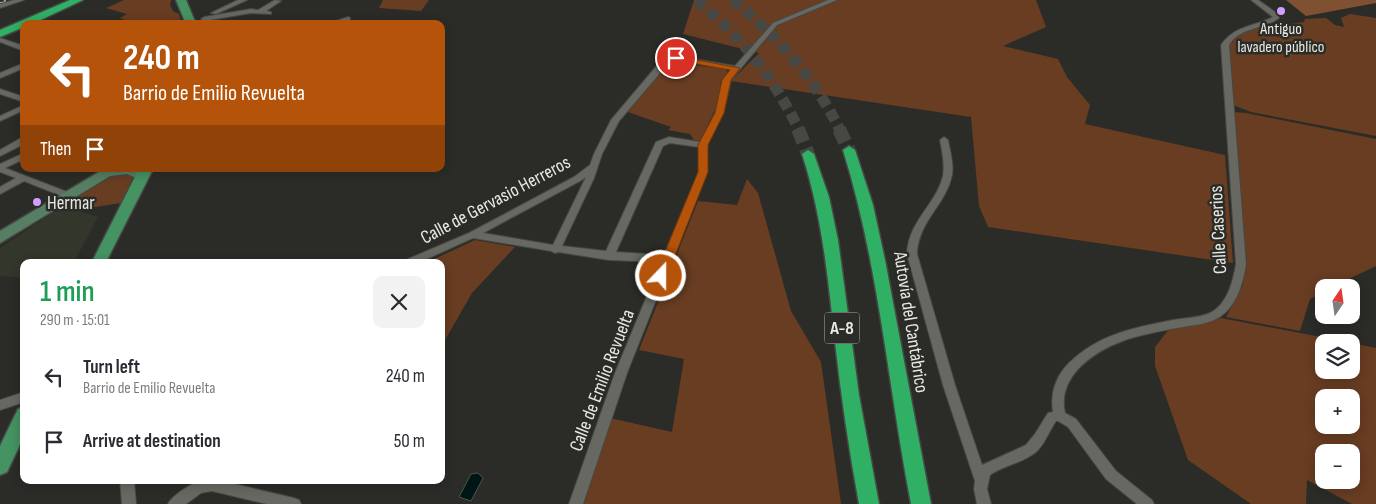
<!DOCTYPE html>
<meta charset="utf-8">
<style>
body{margin:0;font-family:"Sofia Sans Condensed",sans-serif;background:#f2f2f3;color:#2b2b33;height:100vh;display:flex;flex-direction:column;font-size:19px;white-space:nowrap}
*{box-sizing:border-box;margin:0}
p{font-size:16px;color:#7c7c81}
.icon{flex:none;width:28px;height:28px;fill:none;stroke:currentColor;stroke-width:2;stroke-linecap:round;stroke-linejoin:round}
.map{position:relative;flex:1;overflow:hidden}
.details{position:absolute;left:20px;top:259px;width:425px;height:225px;display:flex;flex-direction:column;background:#fff;border-radius:10px;box-shadow:0 2px 12px #0003}
.details>*{flex:none}
.hud{position:absolute;left:20px;top:20px;width:425px;height:152px;border-radius:10px;box-shadow:0 2px 12px #0003;background:#b45309;color:#fff;overflow:hidden}
.needle{width:32px;rotate:13deg}
.buttons{position:absolute;left:1315px;top:279px;display:grid;gap:10px}
.buttons a{display:grid;place-items:center;width:45px;height:45px;border-radius:10px;background:#fff;box-shadow:0 2px 12px #0003;font-size:25px}
.pin{position:absolute;display:grid;place-items:center;width:42px;height:42px;color:#fff;margin:-21px;border:2px solid #fff;border-radius:50%;box-shadow:0 1px 5px #0007}
.me{position:absolute;width:55px;margin:-28px;rotate:22deg;stroke-linejoin:round;filter:drop-shadow(0 0 4px #0008)}
.turn{display:flex;align-items:center;gap:18px;height:105px;padding:0 20px;font-size:22px}
.turn .icon{width:65px;height:65px;stroke-width:2.5}
.turn b{display:block;font-size:35px;line-height:42px}
.then{display:flex;align-items:center;height:48px;padding:0 20px;background:#0003;gap:10px;font-size:19px}
.round{display:grid;place-items:center;flex:none;width:52px;height:52px;border-radius:10px;background:#f2f2f3}
.summary{display:flex;align-items:center;justify-content:space-between;height:85px;padding:0 20px}
h1{font-size:30px;font-weight:600;line-height:38px;color:#1e9e55}
ul{padding:0;list-style:none}
li{display:flex;align-items:center;gap:15px;height:65px;padding:0 20px}
li div{flex:1}
li b{display:block;font-size:19px}
li em{font-style:normal}
.map>svg:first-child{display:block}
.built{fill:#33362b}
.green{fill:#683d22;fill-rule:evenodd}
.forest{fill:#805033}
.water{fill:#001614;stroke:#465553}
.lines{fill:none;stroke-linecap:round;stroke-linejoin:round}
.highway-tunnel-far1{stroke:#474844;stroke-width:11;stroke-dasharray:11 5.5;stroke-linecap:butt}
.highway-tunnel{stroke:#474844;stroke-width:14;stroke-dasharray:14 7;stroke-linecap:butt}
.street-casing{stroke:#464843;stroke-width:2}
.secondary-casing{stroke:#464843;stroke-width:3}
.primary-casing{stroke:#464843;stroke-width:3}
.highway-casing{stroke:#464843;stroke-width:3}
.street{fill:#666861;fill-rule:evenodd}
.secondary{fill:#567e62;fill-rule:evenodd}
.primary{fill:#459363;fill-rule:evenodd}
.highway{fill:#2fb065;fill-rule:evenodd}
.rail-casing{stroke:#b5b6b2;stroke-width:4}
.rail{stroke:#2b2c27;stroke-width:2.5;stroke-dasharray:7;stroke-linecap:butt}
.route{fill:#b45309;stroke:#753606}
.poi-dot{fill:#d29dfd;stroke:#2b2c27;stroke-width:2}
.labels{text-anchor:middle;stroke-width:5;stroke-linejoin:round;paint-order:stroke}
.far-poi-label{font-size:16px;fill:#e8e9e5;stroke:#2b2c27}
.shield{fill:#2b2c27;stroke:#afb0ac;stroke-width:1}
.shield-label{font-size:18px;font-weight:bold;fill:#e8e9e5}
.street-label{font-size:19px;fill:#e8e9e5;stroke:#2b2c27}
.poi-label{font-size:19px;fill:#e8e9e5;stroke:#2b2c27;text-anchor:start}
</style>
<div class="map">
<svg width="1376" height="504" viewBox="0 0 1376 504">
<rect width="100%" height="100%" fill="#2b2c27"/>
<polygon class="built" points="63,206 98,217 74,262 24,262 24,278 0,276 0,248"/>
<g class="green">
<polygon points="124,0 171,0 170,5 173,11 179,14 182,24 134,24 120,18 127,14 106,8"/>
<polygon points="383,0 429,0 421,11 379,8"/>
<polygon points="694,0 1036,0 1046,27 1003,46 1058,59 1067,77 1090,105 1085,124 1225,155 1233,263 988,227 979,206 971,117 731,81 759,53 683,34"/>
<path d="M1350,14l26,4v118l-125,-24 -18,-7 -6,-60c16,-21 53,-19 77,-23l1,-3 21,-1 9,7 9,2 -3,-9z"/>
<polygon points="682,61 681,63 707,67 709,66 725,69 728,72 721,81 718,103 700,141 694,140 690,134 668,130 671,127 625,111 670,62"/>
<polygon points="1233,112 1246,113 1376,139 1376,266 1332,287 1324,288 1324,292 1310,299 1300,331 1226,317 1242,287 1247,264 1240,205"/>
<polygon points="124,172 134,178 121,203 95,207 69,198 102,178"/>
<polygon points="747,179 758,193 791,311 821,362 841,504 584,504 610,418 672,432 684,359 639,350 698,201 737,205"/>
<polygon points="475,240 515,247 472,293 441,347 441,262 428,262"/>
<path d="M1221,318l126,24h-23v28h27v-27l25,5v156h-24l-45,-24 -1,24h-55l-63,-44 -33,-94v-19l14,-18zM1324,398h27v27h-27zM1324,452h27v28h-27z"/>
</g>
<polygon class="forest" points="1286,0 1376,0 1376,3 1306,16"/>
<polygon class="water" points="478,473 483,478 471,501 459,497 471,474"/>
<g class="lines">
<g class="highway-tunnel-far1">
<path d="M696,0c45,36 78,78 103,130"/>
<path d="M732,0c46,36 82,78 108,130"/>
</g>
<g class="highway-tunnel">
<polyline points="798,129 808,154"/>
<polyline points="839,129 849,150"/>
</g>
<g class="street-casing">
<g id="street">
<polygon points="14,0 24,0 0,8 0,4"/>
<polygon points="238,0 247,0 216,14 211,13"/>
<polygon points="275,0 281,1 266,11 271,12 271,14 251,13 204,21 201,19 204,17 251,9 258,10"/>
<path d="M828,0h9l-60,25 -46,55 -8,33 -16,32v27l-80,201 -44,131h-14l46,-131 46,-111 -52,-2 -51,-8 -3,1 -4,-2 -78,-13 -53,24h-13l1,-3 61,-26 105,-56 16,-12 4,-11 17,-34 49,-58 16,-6 59,10 38,-43zM677,60l55,10 -9,10 -8,33 -15,29 -31,-5 -13,5 -50,109 -44,-5 32,-68 8,-24 17,-33 47,-55zM670,143l29,4v25l-35,83 -48,-3 47,-106zM586,177l-33,68 -70,-12 97,-52z"/>
<path d="M1251,0h7l20,14 1,4c-15,12 -39,9 -50,27l17,219c-3,20 -10,45 -30,55 -9,5 -22,6 -33,8 -38,7 -75,12 -104,41 -12,13 -18,27 -14,45l11,6 40,52 36,29 2,4h-17l-31,-25 -38,-52 -10,-6h-2c-7,10 -11,23 -20,31 -13,11 -32,13 -46,23l-3,14 4,15h-14l-3,-15 1,-8 -32,-96 -36,-131c1,-33 29,-49 36,-78 2,-12 -1,-25 -3,-36l4,-3 4,3c2,11 6,24 4,35 -6,30 -34,46 -35,79l38,131 27,80 44,-20 9,-11 13,-21 5,-1c-3,-19 3,-36 16,-49 30,-29 64,-35 104,-43 11,-2 26,-2 37,-7 18,-9 23,-32 26,-49l-15,-219c14,-20 32,-18 52,-28z"/>
<polygon points="348,17 350,18 350,20 339,24 327,24"/>
<polygon points="135,20 138,22 137,23 128,24"/>
<polygon points="0,38 24,46 24,51 0,42"/>
<polygon points="24,63 24,68 0,78 0,73"/>
<polygon points="0,89 24,97 24,102 0,94"/>
<polygon points="24,105 24,110 0,121 0,116"/>
<polygon points="21,138 24,138 24,144 0,156 0,150"/>
<polygon points="24,153 24,159 5,168 70,193 72,195 70,197 64,197 24,181 0,194 0,187 16,178 0,172 0,164"/>
<polygon points="24,392 24,402 0,410 0,400"/>
<polygon points="120,480 134,480 136,504 122,504"/>
<path d="M204,480h13l77,18 5,2 2,4h-34l-55,-13 -11,2 -15,11h-18c5,-10 26,-22 36,-24z"/>
</g>
</g>
<g class="secondary-casing">
<polygon id="secondary" points="104,169 137,169 148,176 141,180 127,174 110,176 0,243 0,231"/>
</g>
<g class="primary-casing">
<g id="primary">
<polygon points="176,0 186,0 196,24 186,24"/>
<polygon points="139,169 153,169 106,262 92,262"/>
<polygon points="24,407 24,436 7,472 0,475 0,446 18,409"/>
</g>
</g>
<g class="highway-casing">
<g id="highway">
<polygon points="70,0 83,0 32,24 24,24 24,27 0,37 0,30"/>
<path d="M849,146l6,4 18,55 12,55 46,244h-20c-23,-118 -32,-239 -68,-354z"/>
<path d="M808,150l6,4 15,43 9,43 21,155 20,109h-20c-10,-54 -18,-108 -24,-162 -7,-64 -13,-127 -33,-188z"/>
</g>
</g>
<use href="#street" class="street"/>
<use href="#secondary" class="secondary"/>
<use href="#primary" class="primary"/>
<use href="#highway" class="highway"/>
<g class="rail-casing">
<polyline id="rail" points="0,1 4,0"/>
</g>
<use href="#rail" class="rail"/>
</g>
<polygon class="route" points="676,56 740,68 731,80 724,113 708,145 708,172 667,276 661,281 655,276 698,172 698,145 715,113 722,80 730,70 674,60 672,58"/>
<g class="poi-dot">
<circle cx="1281" cy="11" r="5"/>
<circle cx="37" cy="202" r="5"/>
</g>
<g class="labels">
<g class="far-poi-label">
<text x="1281" y="34">Antiguo<tspan x="1281" dy="18">lavadero público</tspan></text>
</g>
<rect class="shield" x="824.5" y="312.5" width="35" height="31" rx="4"/>
<g class="shield-label">
<text x="842" y="334">A-8</text>
</g>
<g class="street-label">
<text transform="translate(495 199) rotate(-28)" y="7">Calle de Gervasio Herreros</text>
<text transform="translate(1217 230) rotate(-93)" y="7">Calle Caserios</text>
<text transform="translate(912 322) rotate(81)" y="7">Autovía del Cantábrico</text>
<text transform="translate(601 380) rotate(-69)" y="7">Calle de Emilio Revuelta</text>
</g>
<g class="poi-label">
<text x="47" y="209">Hermar</text>
</g>
</g>
</svg>
<div class="buttons">
<a><svg class="needle" viewBox="-14 -14 28 28"><path d="M0-13l5 13h-10z" fill="#e53935"/><path d="M0 13l5-13h-10z" fill="#7c7c81"/></svg></a>
<a><svg class="icon" aria-label="layers" viewBox="0 0 24 24"><path d="M12 4l9 5-9 5-9-5zM3 14l9 5 9-5"/></svg></a>
<a>+</a>
<a>−</a>
</div>
<div class="pin" style="left:676px;top:58px;background:#d93025"><svg class="icon" aria-label="arrive" viewBox="0 0 24 24"><path d="M6 21V4h12l-3 4 3 4H6"/></svg></div>
<svg class="me" style="left:661px;top:276px" viewBox="-20 -20 40 40"><circle r="17" fill="#b45309" stroke="#fff" stroke-width="3"/><path d="M0-11L8 9 0 5-8 9z" fill="#fff"/></svg>
<div class="hud">
<div class="turn"><svg class="icon" aria-label="left" viewBox="0 0 24 24"><path d="M17 20v-9H6M10 6l-5 5 5 5"/></svg><div><b>240 m</b>Barrio de Emilio Revuelta</div></div>
<div class="then">Then<svg class="icon" aria-label="arrive" viewBox="0 0 24 24"><path d="M6 21V4h12l-3 4 3 4H6"/></svg></div>
</div>
<section class="details">
<div class="summary"><div><h1>1 min</h1><p>290 m · 15:01</p></div><a class="round"><svg class="icon" aria-label="close" viewBox="0 0 24 24"><path d="M6 6l12 12M18 6L6 18"/></svg></a></div>
<ul>
<li><svg class="icon" aria-label="left" viewBox="0 0 24 24"><path d="M17 20v-9H6M10 6l-5 5 5 5"/></svg><div><b>Turn left</b><p>Barrio de Emilio Revuelta</p></div><em>240 m</em></li>
<li><svg class="icon" aria-label="arrive" viewBox="0 0 24 24"><path d="M6 21V4h12l-3 4 3 4H6"/></svg><div><b>Arrive at destination</b></div><em>50 m</em></li>
</ul>
</section>
</div>
